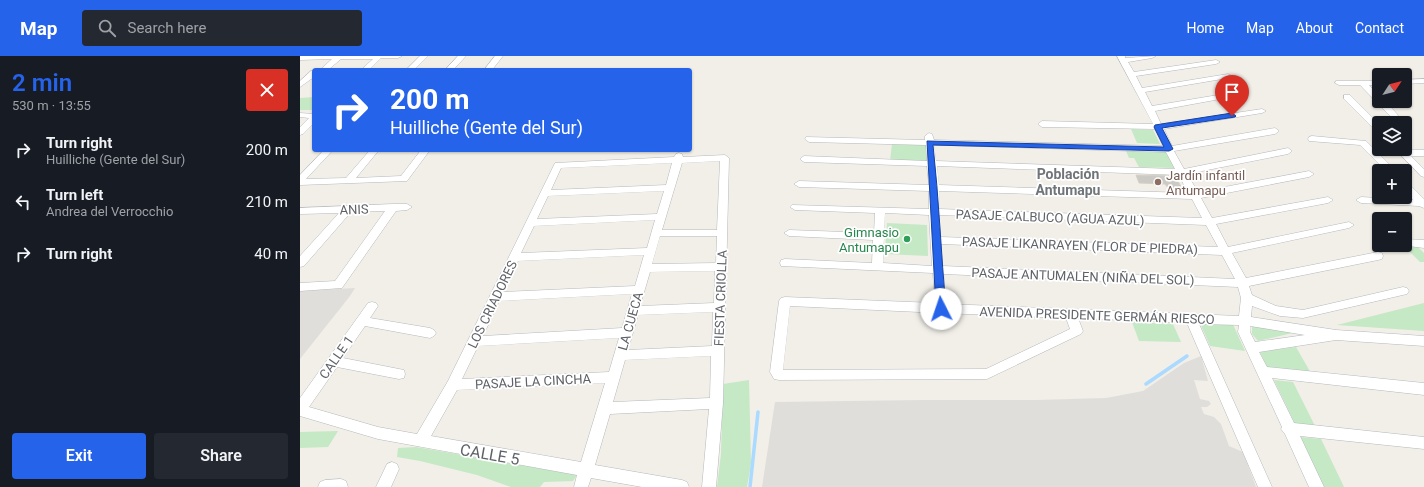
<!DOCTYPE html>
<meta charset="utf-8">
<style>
body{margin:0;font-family:Roboto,sans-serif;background:#242831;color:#f1f3f6;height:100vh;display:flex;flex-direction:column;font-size:15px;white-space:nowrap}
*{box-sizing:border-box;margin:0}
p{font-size:13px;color:#9ea1a6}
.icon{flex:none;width:22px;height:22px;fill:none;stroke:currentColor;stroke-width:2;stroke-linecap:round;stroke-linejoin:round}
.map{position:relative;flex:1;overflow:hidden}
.panel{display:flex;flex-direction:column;background:#171b24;width:300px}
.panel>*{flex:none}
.hud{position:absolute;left:12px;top:12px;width:380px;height:84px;border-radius:4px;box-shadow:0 1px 3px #0004;background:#2563eb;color:#fff;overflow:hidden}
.needle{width:26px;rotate:54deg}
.controls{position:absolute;left:1072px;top:12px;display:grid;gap:8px}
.controls a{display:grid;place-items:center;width:40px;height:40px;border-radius:4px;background:#171b24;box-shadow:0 1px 3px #0004;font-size:20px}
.pin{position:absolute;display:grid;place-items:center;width:34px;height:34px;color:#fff;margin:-41px -17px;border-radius:50% 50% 50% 0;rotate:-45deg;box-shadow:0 0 4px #0007}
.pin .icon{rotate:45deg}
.me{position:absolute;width:44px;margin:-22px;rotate:356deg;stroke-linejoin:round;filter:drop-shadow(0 0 3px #0008)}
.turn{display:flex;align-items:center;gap:14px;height:84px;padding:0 12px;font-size:18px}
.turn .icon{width:52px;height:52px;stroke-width:2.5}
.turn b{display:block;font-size:28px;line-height:34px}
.round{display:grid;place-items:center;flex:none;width:42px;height:42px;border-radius:4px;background:#242831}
.summary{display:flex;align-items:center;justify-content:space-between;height:68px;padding:0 12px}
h1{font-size:24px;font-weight:600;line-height:30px;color:#2563eb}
.button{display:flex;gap:8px;margin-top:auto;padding:8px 12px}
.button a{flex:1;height:46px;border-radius:4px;background:#2563eb;color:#fff;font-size:16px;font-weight:600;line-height:46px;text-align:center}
.button a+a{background:#242831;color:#f1f3f6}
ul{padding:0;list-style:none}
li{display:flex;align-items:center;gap:12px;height:52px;padding:0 12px}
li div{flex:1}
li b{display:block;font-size:15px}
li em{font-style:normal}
header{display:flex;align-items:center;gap:24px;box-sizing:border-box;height:56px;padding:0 20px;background:#2563eb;color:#fff}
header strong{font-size:19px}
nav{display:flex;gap:22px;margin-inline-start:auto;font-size:14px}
.search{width:280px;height:36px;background:#242831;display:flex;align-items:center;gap:10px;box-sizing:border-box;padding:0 14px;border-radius:4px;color:#9ea1a6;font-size:15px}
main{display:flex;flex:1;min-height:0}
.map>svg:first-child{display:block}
.industrial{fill:#e0deda}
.green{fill:#c5e8c5}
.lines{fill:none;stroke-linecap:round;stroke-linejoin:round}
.stream{stroke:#aadaff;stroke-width:3.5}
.building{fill:#cccac5;stroke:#d6d1c6}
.minor-casing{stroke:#b5b8bc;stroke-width:1}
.minor{fill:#fff;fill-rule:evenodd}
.route{fill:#2563eb;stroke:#184099}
.education-dot{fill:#8d6e63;stroke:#fff;stroke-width:1.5}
.leisure-dot{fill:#2e9e5b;stroke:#fff;stroke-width:1.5}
.labels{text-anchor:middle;stroke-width:3.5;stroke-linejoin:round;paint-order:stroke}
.education-label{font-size:13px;fill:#785e54;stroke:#fff;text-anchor:start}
.street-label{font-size:13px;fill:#5f6368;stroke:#fff}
.leisure-label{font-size:13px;fill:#27864d;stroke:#fff;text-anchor:end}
.neighbourhood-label{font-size:14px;font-weight:bold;fill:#70757a;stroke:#fff}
.near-street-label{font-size:16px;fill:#5f6368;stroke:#fff}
</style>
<header>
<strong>Map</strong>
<div class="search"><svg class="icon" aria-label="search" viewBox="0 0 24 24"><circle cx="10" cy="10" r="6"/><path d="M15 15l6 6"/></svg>Search here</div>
<nav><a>Home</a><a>Map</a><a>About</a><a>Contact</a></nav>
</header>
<main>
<section class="panel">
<div class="summary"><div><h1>2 min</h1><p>530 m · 13:55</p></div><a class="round" style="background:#d93025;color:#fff"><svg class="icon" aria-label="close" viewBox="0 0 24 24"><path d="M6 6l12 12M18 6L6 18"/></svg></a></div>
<ul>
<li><svg class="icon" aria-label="right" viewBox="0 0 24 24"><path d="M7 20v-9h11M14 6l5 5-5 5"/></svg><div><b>Turn right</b><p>Huilliche (Gente del Sur)</p></div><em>200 m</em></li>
<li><svg class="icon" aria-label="left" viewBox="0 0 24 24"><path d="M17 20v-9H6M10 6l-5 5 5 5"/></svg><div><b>Turn left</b><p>Andrea del Verrocchio</p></div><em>210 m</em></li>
<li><svg class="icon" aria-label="right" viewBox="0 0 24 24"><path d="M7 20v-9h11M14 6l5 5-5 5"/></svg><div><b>Turn right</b></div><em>40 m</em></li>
</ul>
<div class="button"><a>Exit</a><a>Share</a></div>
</section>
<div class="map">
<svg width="1124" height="431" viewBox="0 0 1124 431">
<rect width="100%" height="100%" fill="#f1efe8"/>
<g class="industrial">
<polygon points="55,232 50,240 0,303 0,235"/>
<polygon points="901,300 908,325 894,324 900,343 909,345 911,348 907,351 901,351 904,358 914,361 921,368 929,390 943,396 956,431 462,431 475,346 623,344 736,344 806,342 843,335 884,307"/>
</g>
<g class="green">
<polygon points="14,41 14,54 0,54 0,42"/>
<polygon points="831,73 853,74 860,88 837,87"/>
<polygon points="592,88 626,89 628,107 590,105"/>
<polygon points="826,95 866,96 875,112 839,111 834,102 829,102"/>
<polygon points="587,167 627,169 628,200 585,198"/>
<polygon points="1105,191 1118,191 1124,197 1124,206 1120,206"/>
<polygon points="1124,247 1124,275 1037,269"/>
<polygon points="931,264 945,295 910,290 899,265"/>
<polygon points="832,266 873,268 881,286 839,285"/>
<polygon points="952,270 997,276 958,285 952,278"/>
<polygon points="996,291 1012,319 968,314 960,296"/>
<polygon points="449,324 451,408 447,431 417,431 421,398 423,328"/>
<polygon points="974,324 993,326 1015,370 995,368"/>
<polygon points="38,375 28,391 0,392 0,376"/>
<polygon points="1000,381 1021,383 1044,431 1023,431"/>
<polygon points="116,391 277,419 273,425 244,426 240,431 211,431 177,419 120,405 97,401 98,392"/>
</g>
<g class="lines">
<g class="stream">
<polyline points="846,328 887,300"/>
<polyline points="450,431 458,356"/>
</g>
</g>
<polygon class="building" points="836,119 875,120 883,134 872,134 868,132 865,128 839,127"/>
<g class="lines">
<g class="minor-casing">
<g id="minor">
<polygon points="0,0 102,0 98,2 81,2 69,14 61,14 73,3 41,3 28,14 20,14 32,3 0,4"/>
<polygon points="120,0 128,0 114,14 106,14"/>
<polygon points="158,0 166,0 153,14 145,14"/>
<polygon points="195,0 203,0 192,14 184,14"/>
<path d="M817,0h8v2l31,-2 -4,2 -24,4 6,10 82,-12 4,2 -4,2 -80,12 6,12 86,-14 4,2 -4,2 -83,14 7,14 90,-15 4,2 -4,2 -87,16 6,13 101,-15 4,2 -4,2 -98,16 8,17 103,-18 4,3 -4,3 -101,17 10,18 104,-21 4,3 -4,3 -101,20 11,18 111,-21 5,3 -5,3 -108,21 11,20 116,-21 5,3 -5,3 -112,21 12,23 121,-25 5,3 -5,3 -117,25 14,25 132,-26 4,1 1,3 -1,3 -4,1 -129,26 3,9 24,11 27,4 100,-23 4,1 2,3 -2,3 -104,24 -23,-2 -28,-10 -1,11 85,13 88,6v10l-88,-6 -77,12 8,15 157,16v12l-152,-17 22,45 130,14v12l-124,-13 24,51h-15l-24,-53 -4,-5 1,-2 -44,-95 1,-7 -40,-1 73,163h-14l-71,-164 -109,-5 5,13 -2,3 -94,45 -208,1 -5,-1 -4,-7 9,-71 2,-3 4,-1 150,6 -2,-30 -152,-7 -1,-3 1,-3 4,-1 87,4 1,-23 -84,-4 -5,-3 5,-3 85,3 1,-20 -80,-3 -5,-3 2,-2 137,4v-18l-130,-4 -5,-3 5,-3 130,4 -2,-19 -123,-4 -4,-3 4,-3 123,5 -1,-16 -117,-3 -4,-3 1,-2 119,3v-4l4,-3 3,1 2,6 229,6 -8,-17 -113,-2 -4,-3 4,-3 111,3zM634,89l232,7 9,17 -239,-8zM637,110l242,9 9,18 -249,-8zM639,135l253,8 10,19 -263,-9zM585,157l44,2 3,51 -49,-3zM639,159l267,10 12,22 -277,-10zM641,188l281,11 13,24 -292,-13zM644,218l294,13 3,11 -2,18 -293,-12zM490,250l151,7 125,5 4,11 -84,40 -203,1zM950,270l55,9 -50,7 -5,-10z"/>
<polygon points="11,15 14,15 14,21 0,31 0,25"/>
<polygon points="1124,23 1124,27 1105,28 1105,24"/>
<polygon points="1036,25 1079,25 1079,29 1069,29 1079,40 1079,45 1085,45 1098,59 1097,61 1091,61 1060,29 1039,29 1035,27"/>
<polygon points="1044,39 1050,39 1079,68 1079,76 1076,75 1044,43"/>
<polygon points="0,57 14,58 14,67 3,78 0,79 0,71 9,62 0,61"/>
<polygon points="1012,80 1066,85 1096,115 1086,115 1060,89 1009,85 1008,83 1009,81"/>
<polygon points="1095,93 1124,94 1124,100 1111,100 1124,113 1124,121 1121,120"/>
<polygon points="24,94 33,94 6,123 46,122 70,94 79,94 56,122 101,120 121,94 130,94 107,125 0,129 0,119"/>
<path d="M379,97l3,1 1,3 42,-2 4,3 -6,245 -7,84h-14l7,-78 -99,5 -15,51 87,15 5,2 2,5h-47l-51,-9 -3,9h-14l3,-12 -199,-36 -78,-23v-18l68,-95 4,-1 4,1 2,3 -8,12 60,10 4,2 2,3 -2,3 -4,2 -65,-12 -22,32 56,11 5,1 1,4 -1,4 -5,1 -62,-12 -28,40 69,20 39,7 31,-53 107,-218 119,-6 2,-3zM420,105l-3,69h-55l20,-67zM372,107l-6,22 -115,5 10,-22zM364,135l-7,23 -120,5 11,-23zM355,164l-8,28 -126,5 13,-27zM360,180h57l-1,27 -64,1zM344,199l-9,31 -132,6 15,-31zM415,215l-1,32 -74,3 10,-34zM332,238l-10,34 -139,8 16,-35zM413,256l-1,34 -84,4 10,-35zM319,282l-10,34 -147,7 16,-33zM411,300l-1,42 -97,4 12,-42zM305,327l-24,79 -150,-26 26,-46z"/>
<polygon points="1105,126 1108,127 1124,143 1124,152 1119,150 1061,147 1056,144 1061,141 1113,144 1105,135"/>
<polygon points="93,148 107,148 112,151 107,154 96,155 42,232 0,235 0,227 35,225 85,155 51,156 4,210 0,211 0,200 39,157 0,158 0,152"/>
<polygon points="1105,183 1124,184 1124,192 1101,189 1105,189"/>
<polygon points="92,406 97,408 99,413 91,431 76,431 87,408"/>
<polygon points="41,423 46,425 48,431 18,431 20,426 25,424"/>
</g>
</g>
<use href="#minor" class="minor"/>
</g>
<path class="route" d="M932,57l4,3 -1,1 -73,11 11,21 -4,2 -236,-6c6,54 8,109 13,164l-5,3 -4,-1 -1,-2 -9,-168 237,6 -10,-20 1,-2z"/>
<circle class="education-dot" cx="858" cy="126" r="4"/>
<circle class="leisure-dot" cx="607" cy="183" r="4"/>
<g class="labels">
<g class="education-label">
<text x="866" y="124">Jardín infantil<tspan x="866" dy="15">Antumapu</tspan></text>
</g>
<g class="street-label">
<text transform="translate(54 153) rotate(-2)" y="5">ANIS</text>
<text transform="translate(750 161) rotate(2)" y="5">PASAJE CALBUCO (AGUA AZUL)</text>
<text transform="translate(780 189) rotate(2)" y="5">PASAJE LIKANRAYEN (FLOR DE PIEDRA)</text>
<text transform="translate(783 220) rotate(2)" y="5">PASAJE ANTUMALEN (NIÑA DEL SOL)</text>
<text transform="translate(420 242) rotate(-88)" y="5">FIESTA CRIOLLA</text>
<text transform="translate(192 248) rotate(-64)" y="5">LOS CRIADORES</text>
<text transform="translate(797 259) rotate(2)" y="5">AVENIDA PRESIDENTE GERMÁN RIESCO</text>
<text transform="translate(330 265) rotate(-74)" y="5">LA CUECA</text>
<text transform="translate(36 301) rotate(-55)" y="5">CALLE 1</text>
<text transform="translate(233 325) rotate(-3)" y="5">PASAJE LA CINCHA</text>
</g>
<g class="leisure-label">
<text x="599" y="181">Gimnasio<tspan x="599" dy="15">Antumapu</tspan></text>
</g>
<g class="neighbourhood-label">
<text x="768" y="123">Población<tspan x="768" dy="16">Antumapu</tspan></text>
</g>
<g class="near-street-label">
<text transform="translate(190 398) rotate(10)" y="6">CALLE 5</text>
</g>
</g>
</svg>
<div class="controls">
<a><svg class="needle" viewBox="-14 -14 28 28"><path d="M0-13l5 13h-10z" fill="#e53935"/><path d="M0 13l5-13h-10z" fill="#9ea1a6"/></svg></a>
<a><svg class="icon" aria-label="layers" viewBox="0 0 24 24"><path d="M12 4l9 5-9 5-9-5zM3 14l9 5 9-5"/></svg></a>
<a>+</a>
<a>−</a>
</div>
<div class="pin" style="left:932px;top:60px;background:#d93025"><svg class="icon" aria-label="arrive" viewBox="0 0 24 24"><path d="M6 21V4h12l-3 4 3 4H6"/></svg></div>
<svg class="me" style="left:641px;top:253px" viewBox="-20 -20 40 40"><circle r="19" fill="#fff"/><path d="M0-13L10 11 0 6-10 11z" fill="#2563eb"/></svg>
<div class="hud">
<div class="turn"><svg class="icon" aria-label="right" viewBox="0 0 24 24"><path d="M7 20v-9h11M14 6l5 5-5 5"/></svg><div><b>200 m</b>Huilliche (Gente del Sur)</div></div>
</div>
</div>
</main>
